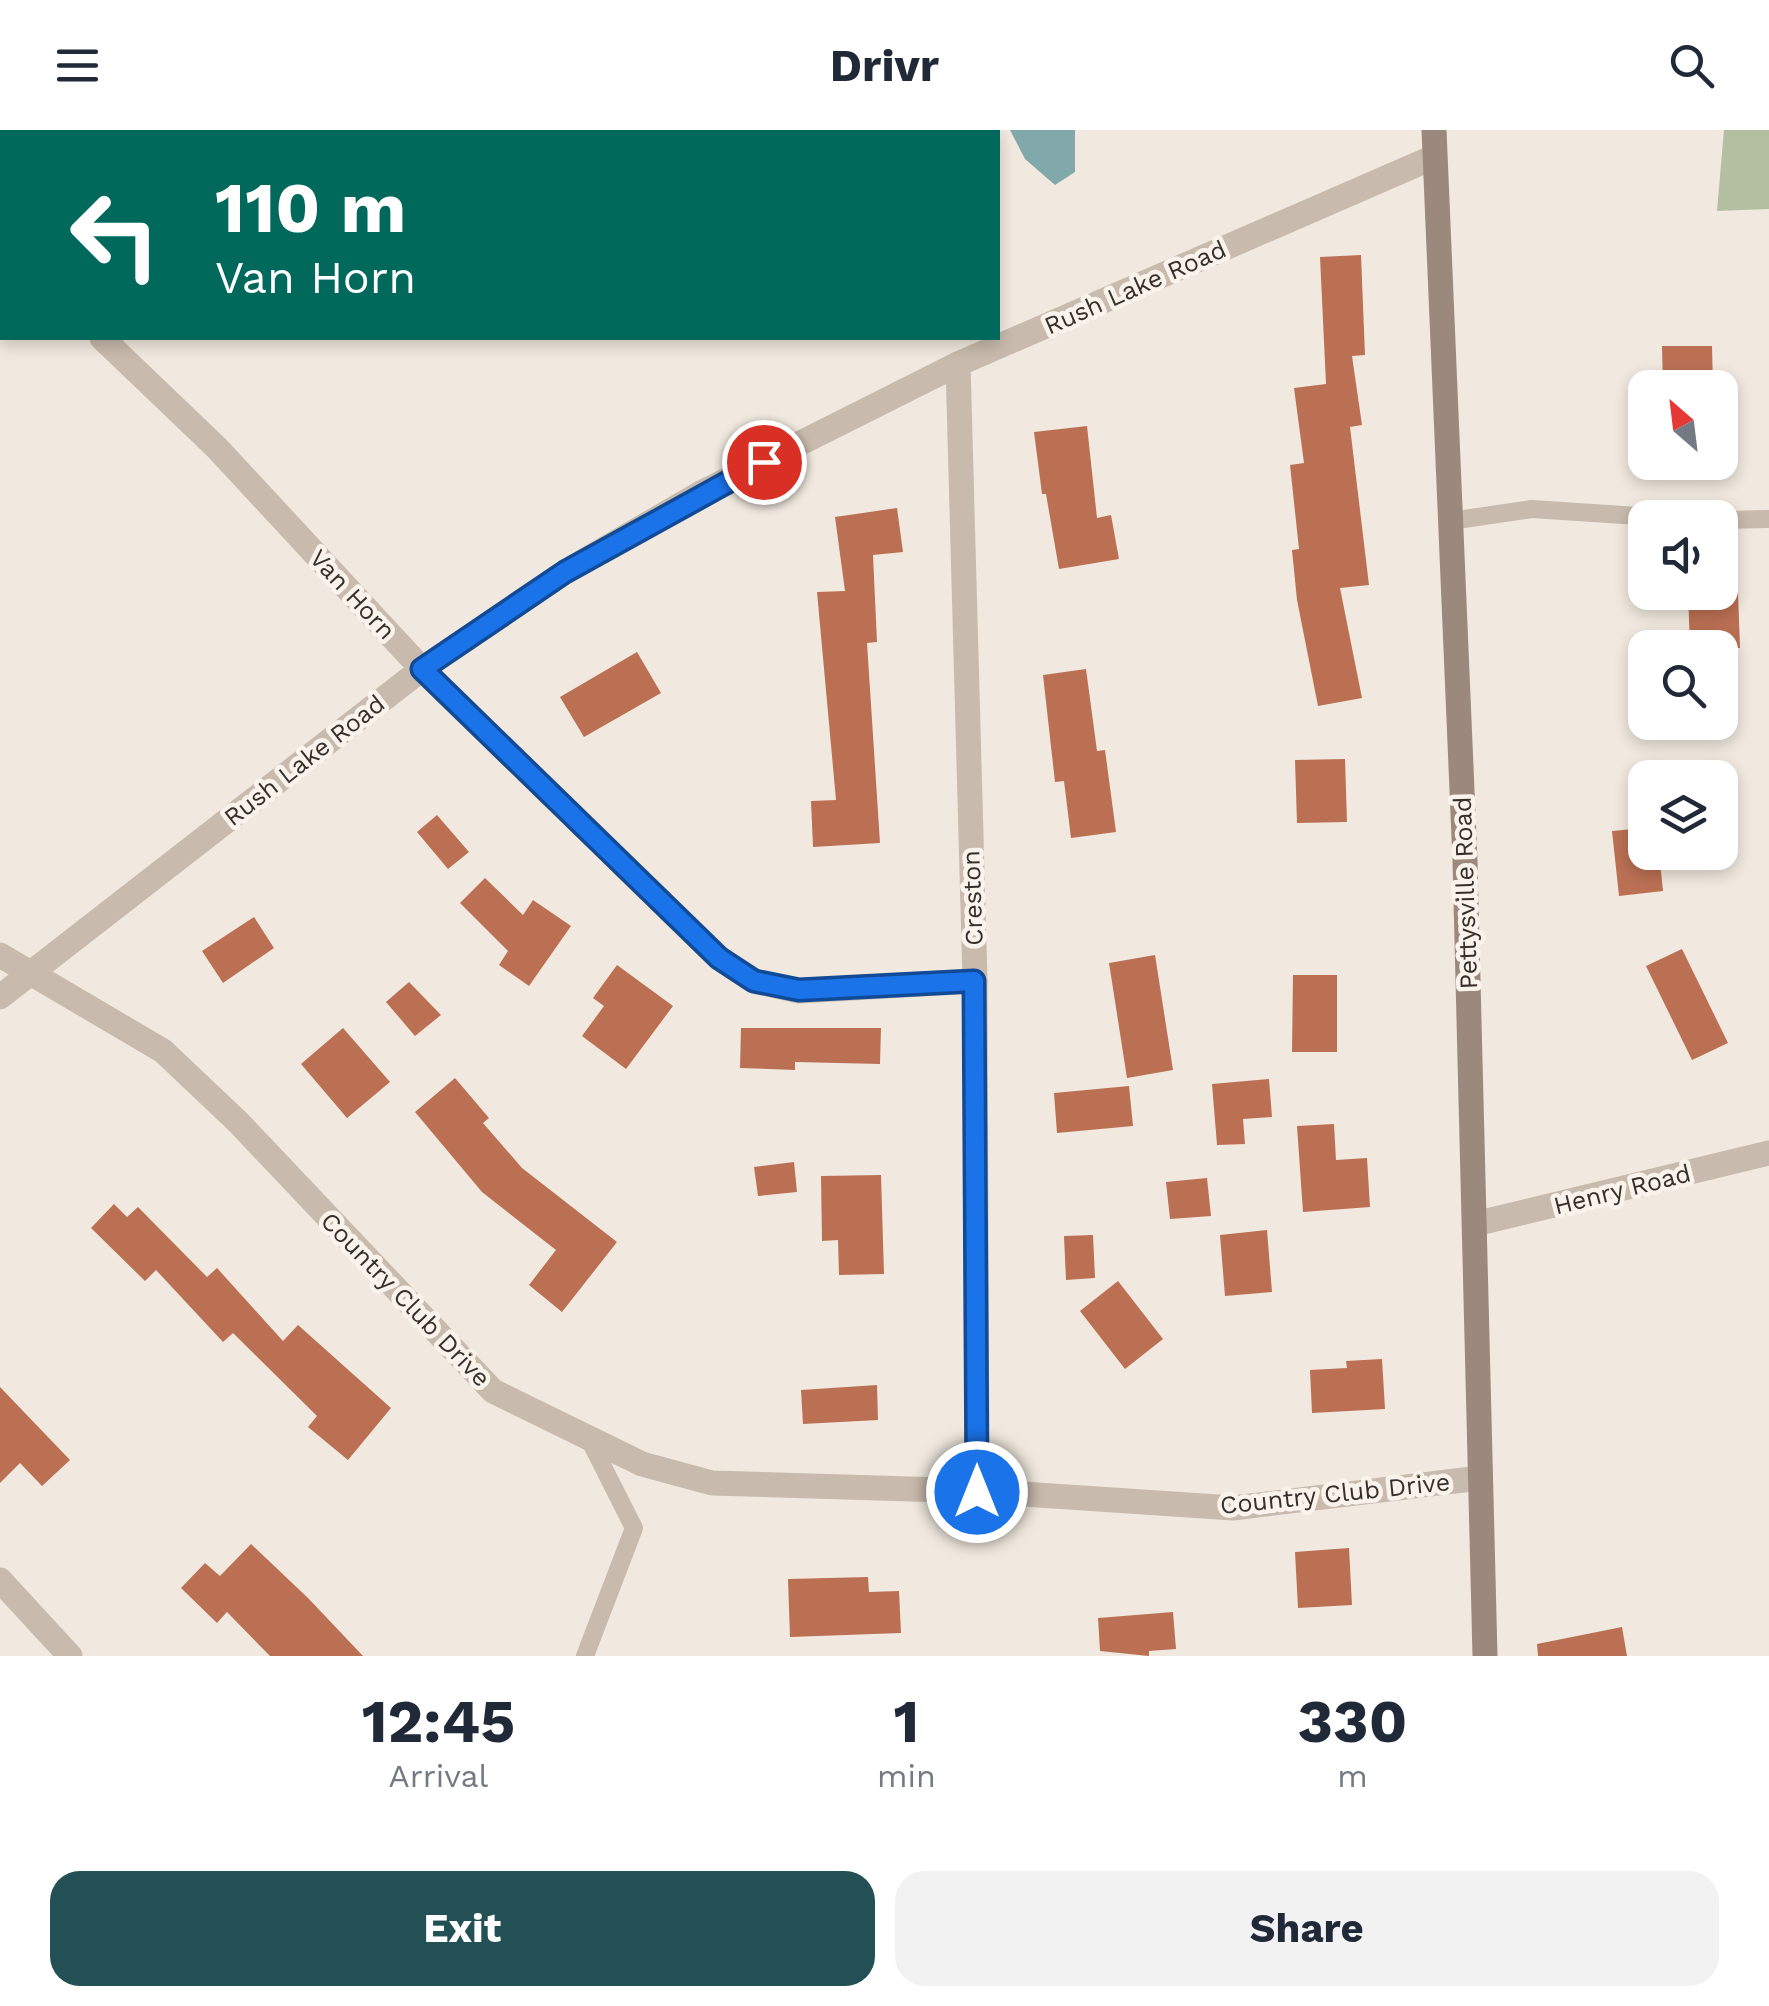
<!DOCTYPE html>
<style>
body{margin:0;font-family:"Work Sans",sans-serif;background:#f2f2f3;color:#1f2937;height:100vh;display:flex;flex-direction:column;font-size:38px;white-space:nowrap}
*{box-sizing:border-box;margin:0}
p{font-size:32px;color:#747a83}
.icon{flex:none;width:55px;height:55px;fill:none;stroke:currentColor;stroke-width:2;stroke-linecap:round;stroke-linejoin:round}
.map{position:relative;height:1526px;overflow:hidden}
.side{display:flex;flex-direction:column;background:#fff;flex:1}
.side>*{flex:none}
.guide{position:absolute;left:0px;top:0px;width:1000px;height:210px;box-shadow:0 5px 15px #0003;background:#00695c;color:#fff;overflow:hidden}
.needle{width:65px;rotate:332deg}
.controls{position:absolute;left:1628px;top:240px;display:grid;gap:20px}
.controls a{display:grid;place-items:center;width:110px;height:110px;border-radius:20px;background:#fff;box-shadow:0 5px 15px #0003;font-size:50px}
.pin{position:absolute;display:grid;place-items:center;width:85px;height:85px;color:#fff;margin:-42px;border:5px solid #fff;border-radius:50%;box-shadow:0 2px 10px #0007}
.me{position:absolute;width:110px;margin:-55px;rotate:0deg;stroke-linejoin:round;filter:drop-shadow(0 0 8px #0008)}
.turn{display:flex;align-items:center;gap:35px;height:210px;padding:0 50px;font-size:45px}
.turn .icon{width:130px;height:130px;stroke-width:2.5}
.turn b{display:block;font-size:70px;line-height:85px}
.eta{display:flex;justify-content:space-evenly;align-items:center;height:170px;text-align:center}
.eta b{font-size:60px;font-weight:700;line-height:70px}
.primary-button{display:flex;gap:20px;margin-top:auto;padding:20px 50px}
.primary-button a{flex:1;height:115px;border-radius:30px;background:#235055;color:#fff;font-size:40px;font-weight:700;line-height:115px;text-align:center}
.primary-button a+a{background:#f2f2f3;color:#1f2937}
header{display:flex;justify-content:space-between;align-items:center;height:130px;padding:0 50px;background:#fff;font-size:45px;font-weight:700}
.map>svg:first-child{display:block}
.green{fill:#b3bfa0}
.water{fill:#81a8ab}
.building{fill:#bb7053}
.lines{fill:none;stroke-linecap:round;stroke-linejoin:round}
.service{stroke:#c8baac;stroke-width:18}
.minor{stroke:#c8baac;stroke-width:25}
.secondary{stroke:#9b897d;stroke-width:25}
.route-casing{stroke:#114b97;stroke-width:25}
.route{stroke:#1a73e8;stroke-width:18}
.labels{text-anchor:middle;stroke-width:9;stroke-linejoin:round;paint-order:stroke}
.street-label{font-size:25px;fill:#372f2a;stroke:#f9f3eb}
</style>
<header><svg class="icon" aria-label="menu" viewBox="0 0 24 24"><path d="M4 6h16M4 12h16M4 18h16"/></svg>Drivr<svg class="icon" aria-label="search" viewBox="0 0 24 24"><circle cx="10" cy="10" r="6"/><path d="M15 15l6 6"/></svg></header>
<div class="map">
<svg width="1769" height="1526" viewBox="0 0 1769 1526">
<rect width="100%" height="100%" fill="#f1e9df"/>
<polygon class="green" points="1724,0 1769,0 1769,79 1717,81"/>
<polygon class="water" points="1010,0 1075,0 1075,42 1055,55 1025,29"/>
<g class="building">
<polygon points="1361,125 1365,225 1352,226 1362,295 1350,297 1369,455 1340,458 1362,568 1318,576 1297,470 1292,420 1299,419 1290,335 1304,333 1294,258 1326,254 1320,127"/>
<polygon points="1662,216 1712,216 1713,258 1663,258"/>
<polygon points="1087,296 1097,388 1111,385 1119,429 1059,439 1046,364 1042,364 1034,302"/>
<polygon points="897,378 903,422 873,425 877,512 867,513 880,713 813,717 811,671 836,670 817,462 845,461 835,387"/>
<polygon points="1688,462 1738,462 1740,518 1690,518"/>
<polygon points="637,522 661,563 584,607 560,567"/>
<polygon points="1086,539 1097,621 1105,620 1116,702 1071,708 1064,651 1055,652 1043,545"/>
<polygon points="1345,629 1347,692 1297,693 1295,630"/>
<polygon points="437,685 469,722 448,739 417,702"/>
<polygon points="1645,698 1645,722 1659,722 1663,761 1619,766 1612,701"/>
<polygon points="485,748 523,785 533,770 571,796 529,856 499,835 508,821 460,773"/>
<polygon points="254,787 274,818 223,853 202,821"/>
<polygon points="1682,819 1728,913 1692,930 1646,836"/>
<polygon points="1155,825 1173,940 1127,948 1109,833"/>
<polygon points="617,835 673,876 626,939 582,906 604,876 593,868"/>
<polygon points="1293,845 1337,845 1337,922 1292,922"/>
<polygon points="409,852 441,885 415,906 386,872"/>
<polygon points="343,898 390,952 347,988 301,934"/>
<polygon points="741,898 881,898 880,934 795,932 795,940 740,938"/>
<polygon points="455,948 489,988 483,993 522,1038 617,1112 562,1182 529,1155 556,1120 482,1062 415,982"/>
<polygon points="1269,949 1272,987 1243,989 1245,1014 1217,1015 1212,954"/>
<polygon points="1129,956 1133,996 1057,1003 1054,963"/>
<polygon points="1334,994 1336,1030 1367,1028 1370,1077 1303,1082 1297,996"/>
<polygon points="794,1032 797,1062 758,1066 754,1037"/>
<polygon points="881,1045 884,1144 839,1145 838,1110 822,1111 821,1046"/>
<polygon points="1207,1048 1211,1086 1170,1089 1166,1052"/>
<polygon points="114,1074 127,1087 138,1077 207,1147 217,1138 283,1211 298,1195 391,1278 348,1330 308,1297 317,1286 233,1203 223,1212 156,1140 145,1151 91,1098"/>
<polygon points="1267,1100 1272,1162 1225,1166 1220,1105"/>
<polygon points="1093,1105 1095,1148 1066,1150 1064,1106"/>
<polygon points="1118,1151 1163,1209 1125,1239 1080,1181"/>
<polygon points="1382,1229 1385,1279 1312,1283 1310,1240 1347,1238 1346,1231"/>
<polygon points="877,1255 878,1290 803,1294 801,1260"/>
<polygon points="0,1257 70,1330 42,1356 20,1333 0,1353"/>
<polygon points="251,1414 308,1468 363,1526 270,1526 227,1482 217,1493 181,1458 205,1433 220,1446"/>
<polygon points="1349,1418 1352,1475 1298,1478 1295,1422"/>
<polygon points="868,1447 869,1462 899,1461 901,1503 790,1507 788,1449"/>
<polygon points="1173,1482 1176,1519 1149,1521 1149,1526 1100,1521 1098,1488"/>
<polygon points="1622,1497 1627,1526 1538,1526 1537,1514"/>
</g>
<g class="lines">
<g class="service">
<polyline points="1720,390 1769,389"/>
<polyline points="1450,391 1532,379 1669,388"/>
<polyline points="585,1526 634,1398 589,1309"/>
</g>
<g class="minor">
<polyline points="9,2 13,0"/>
<polyline points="0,39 2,43"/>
<polyline points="102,208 217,318 422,539 719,828 754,851 799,861 975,851"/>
<polyline points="958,234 975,851 977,1361"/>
<polyline points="0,825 163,921 238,992 493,1261 642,1334 712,1353 977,1361 1233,1378 1480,1348"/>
<polyline points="0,867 422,539 565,442 699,364 958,234 1434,27"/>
<polyline points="1475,1094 1769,1023"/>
<polyline points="0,1450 70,1526"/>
</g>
<polyline class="secondary" points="1434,0 1465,731 1485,1526"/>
</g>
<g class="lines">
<g class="route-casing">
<polyline id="route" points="764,332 565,442 422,539 719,828 754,851 799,860 974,851 977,1362"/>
</g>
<use href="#route" class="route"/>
</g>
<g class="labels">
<g class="street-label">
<text transform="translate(1135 157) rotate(-24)" y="9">Rush Lake Road</text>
<text transform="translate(353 464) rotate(47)" y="9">Van Horn</text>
<text transform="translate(304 630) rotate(-38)" y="9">Rush Lake Road</text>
<text transform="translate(1465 763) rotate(-92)" y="9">Pettysville Road</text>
<text transform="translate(972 768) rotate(-92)" y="9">Creston</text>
<text transform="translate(1622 1059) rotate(-14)" y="9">Henry Road</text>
<text transform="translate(406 1169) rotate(46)" y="9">Country Club Drive</text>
<text transform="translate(1335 1363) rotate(-6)" y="9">Country Club Drive</text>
</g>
</g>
</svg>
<div class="controls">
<a><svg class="needle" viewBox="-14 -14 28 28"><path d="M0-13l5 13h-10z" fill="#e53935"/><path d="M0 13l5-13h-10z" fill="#747a83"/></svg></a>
<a><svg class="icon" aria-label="sound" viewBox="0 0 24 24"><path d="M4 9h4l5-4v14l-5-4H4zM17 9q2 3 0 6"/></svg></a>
<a><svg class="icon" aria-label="search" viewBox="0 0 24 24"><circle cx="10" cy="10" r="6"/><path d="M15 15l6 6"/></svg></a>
<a><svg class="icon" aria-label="layers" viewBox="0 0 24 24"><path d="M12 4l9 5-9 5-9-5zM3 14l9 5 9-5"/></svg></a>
</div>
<div class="pin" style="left:764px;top:332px;background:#d93025"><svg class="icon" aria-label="arrive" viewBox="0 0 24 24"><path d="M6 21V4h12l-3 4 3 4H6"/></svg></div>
<svg class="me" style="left:977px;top:1362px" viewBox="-20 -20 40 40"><circle r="17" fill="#1a73e8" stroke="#fff" stroke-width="3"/><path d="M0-11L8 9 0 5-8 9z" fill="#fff"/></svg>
<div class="guide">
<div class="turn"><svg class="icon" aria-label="left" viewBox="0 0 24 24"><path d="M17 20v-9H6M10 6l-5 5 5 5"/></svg><div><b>110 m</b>Van Horn</div></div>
</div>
</div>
<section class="side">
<div class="eta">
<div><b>12:45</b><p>Arrival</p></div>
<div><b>1</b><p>min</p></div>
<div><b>330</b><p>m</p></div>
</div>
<div class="primary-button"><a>Exit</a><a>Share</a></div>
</section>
